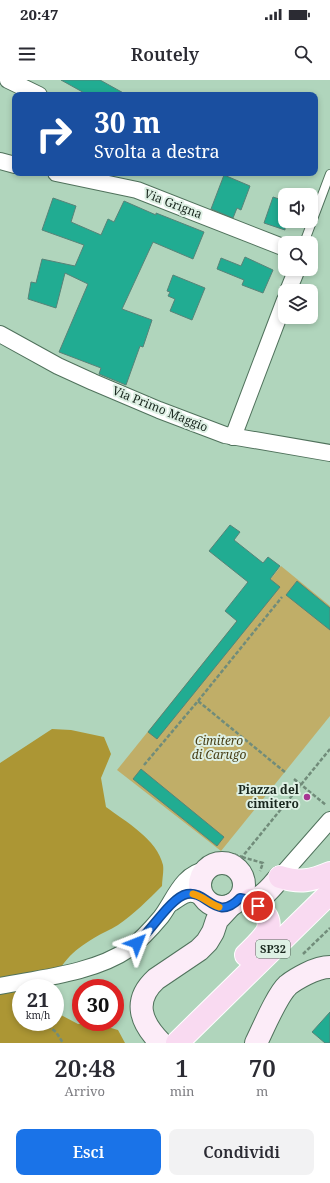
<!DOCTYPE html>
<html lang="it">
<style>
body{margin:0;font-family:"Noto Serif",serif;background:#f2f2f3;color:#2b2b33;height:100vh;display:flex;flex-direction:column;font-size:15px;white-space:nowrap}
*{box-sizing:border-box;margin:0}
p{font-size:13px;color:#7c7c81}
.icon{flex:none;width:22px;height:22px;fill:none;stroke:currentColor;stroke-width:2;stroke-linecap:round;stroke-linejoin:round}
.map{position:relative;height:963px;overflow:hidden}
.side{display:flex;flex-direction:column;background:#fff;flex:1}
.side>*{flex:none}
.banner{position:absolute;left:12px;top:12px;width:306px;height:84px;border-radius:8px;box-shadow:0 2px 6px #0003;background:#1a4fa0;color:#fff;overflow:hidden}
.tools{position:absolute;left:278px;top:108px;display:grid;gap:8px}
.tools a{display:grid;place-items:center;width:40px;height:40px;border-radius:8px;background:#fff;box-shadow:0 2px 6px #0003;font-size:20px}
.speed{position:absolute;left:12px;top:899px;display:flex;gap:8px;font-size:20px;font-weight:700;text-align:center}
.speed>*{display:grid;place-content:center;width:52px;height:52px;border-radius:50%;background:#fff;box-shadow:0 2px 6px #0003;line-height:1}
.speed small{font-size:10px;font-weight:400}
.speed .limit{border:6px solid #d22;background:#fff;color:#111}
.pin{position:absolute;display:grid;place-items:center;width:34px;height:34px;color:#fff;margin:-17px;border:2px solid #fff;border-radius:50%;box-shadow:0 1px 4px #0007}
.me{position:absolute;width:44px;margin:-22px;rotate:45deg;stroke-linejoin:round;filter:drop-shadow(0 0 3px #0008)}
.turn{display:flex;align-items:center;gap:14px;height:84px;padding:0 16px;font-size:18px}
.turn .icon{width:52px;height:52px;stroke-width:2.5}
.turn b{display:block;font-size:28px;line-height:34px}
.eta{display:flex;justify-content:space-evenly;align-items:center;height:68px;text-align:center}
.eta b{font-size:24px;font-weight:600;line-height:28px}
.button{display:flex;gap:8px;margin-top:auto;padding:8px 16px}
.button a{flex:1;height:46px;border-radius:8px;background:#1a73e8;color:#fff;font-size:16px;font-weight:600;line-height:46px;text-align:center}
.button a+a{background:#f2f2f3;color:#2b2b33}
.status{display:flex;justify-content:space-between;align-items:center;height:28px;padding:0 20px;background:#fff;direction:ltr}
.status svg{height:11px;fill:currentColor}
header{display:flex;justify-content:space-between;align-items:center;height:52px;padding:0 16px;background:#fff;font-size:18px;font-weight:600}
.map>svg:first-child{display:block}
.green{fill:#c0ae68}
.forest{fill:#ac9634}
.building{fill:#21ac92;stroke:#578378}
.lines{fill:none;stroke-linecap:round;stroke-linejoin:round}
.lane-casing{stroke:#50725c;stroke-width:10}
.street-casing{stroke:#50725c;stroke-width:18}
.secondary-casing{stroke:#50725c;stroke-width:24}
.primary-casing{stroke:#fff;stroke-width:24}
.path{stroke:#718c7a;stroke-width:2.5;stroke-dasharray:4 2;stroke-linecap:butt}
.lane{stroke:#fff;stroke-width:8}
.street{stroke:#fff;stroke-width:16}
.secondary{stroke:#fcecf8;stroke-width:22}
.primary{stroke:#f9daf1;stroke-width:22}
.route-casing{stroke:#114b97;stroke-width:10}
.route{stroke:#1a73e8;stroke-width:7}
.slow{stroke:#f59e0b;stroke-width:7}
.poi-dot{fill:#a73692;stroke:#def0e4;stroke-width:1.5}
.labels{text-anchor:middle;stroke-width:4;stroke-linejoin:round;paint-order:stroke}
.shield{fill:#def0e4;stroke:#546359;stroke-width:1}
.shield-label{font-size:11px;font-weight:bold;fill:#19271e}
.street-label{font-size:12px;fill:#19271e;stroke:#def0e4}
.park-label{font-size:12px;font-style:italic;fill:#473e15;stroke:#def0e4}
.poi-label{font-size:12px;font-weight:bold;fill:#19271e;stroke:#def0e4;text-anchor:end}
</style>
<div class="status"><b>20:47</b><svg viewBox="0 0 49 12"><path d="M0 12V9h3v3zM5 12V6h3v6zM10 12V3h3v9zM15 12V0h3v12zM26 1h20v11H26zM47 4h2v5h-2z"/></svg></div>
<header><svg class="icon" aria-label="menu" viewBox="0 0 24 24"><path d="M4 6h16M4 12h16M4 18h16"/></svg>Routely<svg class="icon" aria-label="search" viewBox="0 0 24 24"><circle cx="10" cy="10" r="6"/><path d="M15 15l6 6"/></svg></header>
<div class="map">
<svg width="330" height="963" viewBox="0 0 330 963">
<rect width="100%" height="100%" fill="#b0d5bc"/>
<polygon class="green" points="281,486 330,526 330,636 221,771 117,690"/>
<path class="forest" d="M52,649l19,1 33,7 7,17 -10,24 5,29c20,15 51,32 57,58 1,6 -1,15 -1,21 -14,14 -28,28 -44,39 -8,5 -16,8 -24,13 -22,13 -35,26 -42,50h-31v34h34v-20l6,13 17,9h19l21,6 7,13h-125v-280z"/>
<g class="building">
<polygon points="61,0 100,0 127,15 88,15"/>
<polygon points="224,95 250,106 241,130 237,128 233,138 211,129"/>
<polygon points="273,117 285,121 285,150 264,143"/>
<polygon points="53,118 76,126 71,142 101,155 108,139 114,142 124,121 156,135 156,133 204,152 193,179 153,162 122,229 152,240 143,267 140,266 126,305 99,294 101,288 59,272 88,204 65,193 56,228 28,219 31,202 36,203 42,179 75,186 84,165 42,150"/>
<polygon points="245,177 273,190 263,213 242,205 244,200 217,189 221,178 241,186"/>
<polygon points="173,195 205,208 192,240 170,231 175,219 168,216 170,212 167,211"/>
<polygon points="230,445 240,452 234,460 263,483 268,477 280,486 270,499 280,507 157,659 148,652 237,541 225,531 248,502 209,471"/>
<polygon points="297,501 330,528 330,550 286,515"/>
<polygon points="141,689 224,757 217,766 133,699"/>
<polygon points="330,932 330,963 325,963 312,952"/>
</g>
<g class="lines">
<g class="lane-casing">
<polyline id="lane" points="304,163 330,94"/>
</g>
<g class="street-casing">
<g id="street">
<polyline points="8,0 39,15"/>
<polyline points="0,81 15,85"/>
<polyline points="56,93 137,110 285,168"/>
<polyline points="288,211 297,189"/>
<polyline points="0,254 58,286 93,302 159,330 225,355 330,373"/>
<polyline points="233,357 285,220"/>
<polyline points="280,797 330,740"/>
<path d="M172,823c14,-10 18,-13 34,-3"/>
<path d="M0,906c41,-8 94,-13 129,-37 12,-9 22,-20 32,-32 13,-17 21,-44 45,-47"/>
</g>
</g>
<g class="secondary-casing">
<g id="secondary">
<circle cx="222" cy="805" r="22"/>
<path d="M240,818c3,1 6,2 9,2 13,1 24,-15 31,-23"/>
<path d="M161,963c-20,-20 -29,-42 -5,-64l43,-29 8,-8 6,-10 4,-12 14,-15"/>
<path d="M256,963c7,-14 21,-48 32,-58 5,-4 12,-8 18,-11 8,-4 16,-7 24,-7"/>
</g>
</g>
<g class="primary-casing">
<g id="primary">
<path d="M280,797c20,6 31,4 50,-4"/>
<path d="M246,875c22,-22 36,-31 4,-55"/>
<polyline points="177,963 330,813"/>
</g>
</g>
<g class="path">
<polyline points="198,621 282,517"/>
<polyline points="144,685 198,621 286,693"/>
<polyline points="294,699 326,725"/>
<polyline points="210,775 233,774 242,777 330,669"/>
<polyline points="242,777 263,783 260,791"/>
<polyline points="303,874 330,848"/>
<polyline points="43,942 56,952 63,963"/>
</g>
<use href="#lane" class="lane"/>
<use href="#street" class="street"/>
<use href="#secondary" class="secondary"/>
<use href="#primary" class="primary"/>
</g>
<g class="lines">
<g class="route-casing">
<path id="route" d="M137,863c14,-12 34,-46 50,-49 20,-4 29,29 53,4l10,2 8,6"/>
</g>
<use href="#route" class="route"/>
<path class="slow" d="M193,814c10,2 16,10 26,13"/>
</g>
<circle class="poi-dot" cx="307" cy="717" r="4"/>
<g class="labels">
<rect class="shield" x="256" y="860" width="34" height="18" rx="3"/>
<g class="shield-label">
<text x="273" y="873">SP32</text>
</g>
<g class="street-label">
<text transform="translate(173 124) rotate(21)" y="4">Via Grigna</text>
<text transform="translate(160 329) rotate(22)" y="4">Via Primo Maggio</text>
</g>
<g class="park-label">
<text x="219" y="665">Cimitero<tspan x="219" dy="14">di Carugo</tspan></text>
</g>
<g class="poi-label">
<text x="299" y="714">Piazza del<tspan x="299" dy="14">cimitero</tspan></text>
</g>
</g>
</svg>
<div class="tools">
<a><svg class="icon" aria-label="sound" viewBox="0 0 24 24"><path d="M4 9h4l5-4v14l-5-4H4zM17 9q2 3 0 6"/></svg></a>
<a><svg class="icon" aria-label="search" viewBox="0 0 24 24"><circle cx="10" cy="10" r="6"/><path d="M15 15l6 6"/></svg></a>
<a><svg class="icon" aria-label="layers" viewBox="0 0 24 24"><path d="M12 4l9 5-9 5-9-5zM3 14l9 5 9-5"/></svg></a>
</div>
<div class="speed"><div>21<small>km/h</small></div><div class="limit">30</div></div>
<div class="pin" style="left:258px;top:826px;background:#d93025"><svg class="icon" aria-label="arrive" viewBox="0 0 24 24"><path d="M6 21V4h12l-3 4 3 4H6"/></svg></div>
<svg class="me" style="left:137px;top:863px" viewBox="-20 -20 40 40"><path d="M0-17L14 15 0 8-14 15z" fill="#1a73e8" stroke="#fff" stroke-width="4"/></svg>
<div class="banner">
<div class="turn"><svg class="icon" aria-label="right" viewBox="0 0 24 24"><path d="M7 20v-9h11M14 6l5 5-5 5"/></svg><div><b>30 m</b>Svolta a destra</div></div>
</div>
</div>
<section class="side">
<div class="eta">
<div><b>20:48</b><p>Arrivo</p></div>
<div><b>1</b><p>min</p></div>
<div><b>70</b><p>m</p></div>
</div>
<div class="button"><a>Esci</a><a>Condividi</a></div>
</section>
